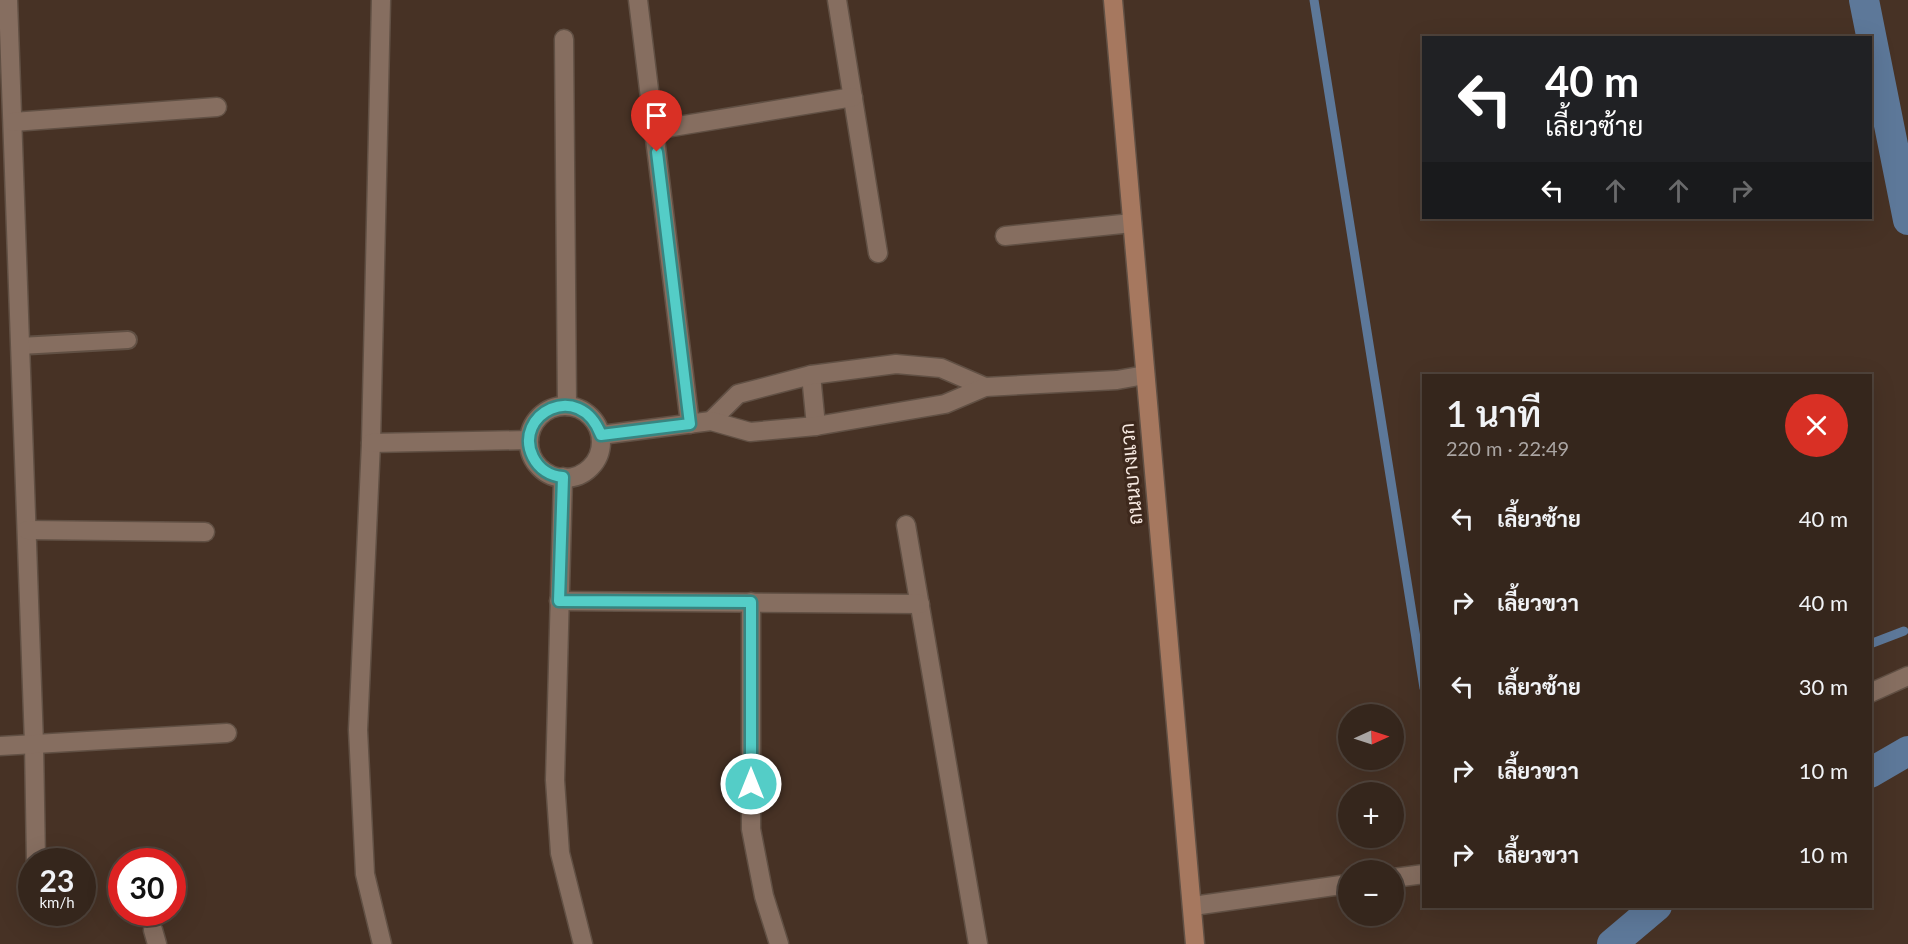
<!DOCTYPE html>
<html lang="th">
<meta charset="utf-8">
<style>
body{margin:0;font-family:Lato,Sarabun,sans-serif;background:#403229;color:#f1f3f6;height:100vh;display:flex;flex-direction:column;font-size:22px;white-space:nowrap}
*{box-sizing:border-box;margin:0}
p{font-size:20px;color:#aaa5a3}
.icon{flex:none;width:33px;height:33px;fill:none;stroke:currentColor;stroke-width:2;stroke-linecap:round;stroke-linejoin:round}
.map{position:relative;flex:1;overflow:hidden}
.side{position:absolute;left:1422px;top:374px;width:450px;height:534px;display:flex;flex-direction:column;background:#35261c;border-radius:0px;box-shadow:0 6px 24px #0002,0 0 0 2px #4f433b}
.side>*{flex:none}
.banner{position:absolute;left:1422px;top:36px;width:450px;height:183px;border-radius:0px;box-shadow:0 6px 24px #0002,0 0 0 2px #4f433b;background:#202124;color:#fff;overflow:hidden}
.needle{width:39px;rotate:87deg}
.controls{position:absolute;left:1338px;top:704px;display:grid;gap:12px}
.controls a{display:grid;place-items:center;width:66px;height:66px;border-radius:50%;background:#35261c;box-shadow:0 6px 24px #0002,0 0 0 2px #4f433b;font-size:30px}
.speed{position:absolute;left:18px;top:848px;display:flex;gap:12px;font-size:30px;font-weight:700;text-align:center}
.speed>*{display:grid;place-content:center;width:78px;height:78px;border-radius:50%;background:#35261c;box-shadow:0 6px 24px #0002,0 0 0 2px #4f433b;line-height:1}
.speed small{font-size:15px;font-weight:400}
.speed .limit{border:9px solid #d22;background:#fff;color:#111}
.pin{position:absolute;display:grid;place-items:center;width:51px;height:51px;color:#fff;margin:-62px -26px;border-radius:50% 50% 50% 0;rotate:-45deg;box-shadow:0 0 6px #0007}
.pin .icon{rotate:45deg}
.me{position:absolute;width:66px;margin:-33px;rotate:0deg;stroke-linejoin:round;filter:drop-shadow(0 0 4px #0008)}
.turn{display:flex;align-items:center;gap:21px;height:126px;padding:0 24px;font-size:27px}
.turn .icon{width:78px;height:78px;stroke-width:2.5}
.turn b{display:block;font-size:42px;line-height:51px}
.lanes{display:flex;align-items:center;height:57px;padding:0 24px;background:#0003;justify-content:center;gap:30px;direction:ltr}
.lanes .off{opacity:.35}
.round{display:grid;place-items:center;flex:none;width:63px;height:63px;border-radius:32px;background:#403229}
.summary{display:flex;align-items:center;justify-content:space-between;height:102px;padding:0 24px}
h1{font-size:36px;font-weight:600;line-height:45px}
ul{padding:0;list-style:none}
li{display:flex;align-items:center;gap:18px;height:84px;padding:0 24px}
li div{flex:1}
li b{display:block;font-size:22px}
li em{font-style:normal}
.map>svg:first-child{display:block}
.lines{fill:none;stroke-linecap:round;stroke-linejoin:round}
.stream{stroke:#5d7899;stroke-width:9}
.canal{stroke:#5d7899;stroke-width:30}
.lane-casing{stroke:#615044;stroke-width:20}
.street-casing{stroke:#615044;stroke-width:21}
.secondary-casing{stroke:#615044;stroke-width:21}
.lane{stroke:#866e60;stroke-width:16}
.street{stroke:#866e60;stroke-width:18}
.secondary{stroke:#a6785f;stroke-width:18}
.route-casing{stroke:#378581;stroke-width:15}
.route{stroke:#54cdc7;stroke-width:10}
.labels{text-anchor:middle;stroke-width:6;stroke-linejoin:round;paint-order:stroke}
.street-label{font-size:20px;fill:#f6e8e0;stroke:#3d281c}
</style>
<div class="map">
<svg width="1908" height="944" viewBox="0 0 1908 944">
<rect width="100%" height="100%" fill="#473225"/>
<g class="lines">
<g class="stream">
<polyline points="1314,0 1424,688"/>
<polyline points="1870,644 1904,631"/>
</g>
<g class="canal">
<polyline points="1864,0 1908,220"/>
<polyline points="1870,773 1908,751"/>
<polyline points="1612,944 1657,906"/>
</g>
<g class="lane-casing">
<polyline id="lane" points="20,346 128,340"/>
</g>
<g class="street-casing">
<g id="street">
<polyline points="8,0 34,744 36,861"/>
<polyline points="381,0 371,443 358,730 365,874 382,944"/>
<polyline points="638,0 690,424"/>
<polyline points="837,0 878,253"/>
<polyline points="564,39 567,406"/>
<polyline points="13,122 217,107"/>
<polyline points="654,130 853,97"/>
<polyline points="1005,236 1132,223"/>
<polyline points="811,375 816,426"/>
<circle cx="565" cy="442" r="36"/>
<polyline points="711,421 738,394 811,375 896,364 941,368 985,387"/>
<polyline points="601,435 711,421 750,432 816,426 945,404 985,387 1117,380 1145,375"/>
<polyline points="371,443 529,440"/>
<polyline points="563,477 555,780 560,853 583,944"/>
<polyline points="906,525 978,944"/>
<polyline points="27,530 205,532"/>
<polyline points="559,601 920,604"/>
<polyline points="751,602 751,829 764,896 779,944"/>
<polyline points="1870,693 1908,676"/>
<polyline points="0,746 227,733"/>
<polyline points="1394,878 1424,874"/>
<polyline points="1193,906 1348,884"/>
<polyline points="153,930 157,944"/>
</g>
</g>
<g class="secondary-casing">
<polyline id="secondary" points="1113,0 1195,944"/>
</g>
<use href="#lane" class="lane"/>
<use href="#street" class="street"/>
<use href="#secondary" class="secondary"/>
</g>
<g class="lines">
<g class="route-casing">
<path id="route" d="M657,152l33,272 -89,11c-22,-57 -89,-20 -68,22 6,12 17,19 30,20l-4,124 192,1v182"/>
</g>
<use href="#route" class="route"/>
</g>
<g class="labels">
<g class="street-label">
<text transform="translate(1131 474) rotate(-95)" y="7">ถนนบางแวก</text>
</g>
</g>
</svg>
<div class="controls">
<a><svg class="needle" viewBox="-14 -14 28 28"><path d="M0-13l5 13h-10z" fill="#e53935"/><path d="M0 13l5-13h-10z" fill="#aaa5a3"/></svg></a>
<a>+</a>
<a>−</a>
</div>
<div class="speed"><div>23<small>km/h</small></div><div class="limit">30</div></div>
<div class="pin" style="left:657px;top:152px;background:#d93025"><svg class="icon" aria-label="arrive" viewBox="0 0 24 24"><path d="M6 21V4h12l-3 4 3 4H6"/></svg></div>
<svg class="me" style="left:751px;top:784px" viewBox="-20 -20 40 40"><circle r="17" fill="#54cdc7" stroke="#fff" stroke-width="3"/><path d="M0-11L8 9 0 5-8 9z" fill="#fff"/></svg>
<div class="banner">
<div class="turn"><svg class="icon" aria-label="left" viewBox="0 0 24 24"><path d="M17 20v-9H6M10 6l-5 5 5 5"/></svg><div><b>40 m</b>เลี้ยวซ้าย</div></div>
<div class="lanes"><svg class="icon" aria-label="left" viewBox="0 0 24 24"><path d="M17 20v-9H6M10 6l-5 5 5 5"/></svg><svg class="icon off" aria-label="ahead" viewBox="0 0 24 24"><path d="M12 20V5M6 11l6-6 6 6"/></svg><svg class="icon off" aria-label="ahead" viewBox="0 0 24 24"><path d="M12 20V5M6 11l6-6 6 6"/></svg><svg class="icon off" aria-label="right" viewBox="0 0 24 24"><path d="M7 20v-9h11M14 6l5 5-5 5"/></svg></div>
</div>
<section class="side">
<div class="summary"><div><h1>1 นาที</h1><p>220 m · 22:49</p></div><a class="round" style="background:#d93025;color:#fff"><svg class="icon" aria-label="close" viewBox="0 0 24 24"><path d="M6 6l12 12M18 6L6 18"/></svg></a></div>
<ul>
<li><svg class="icon" aria-label="left" viewBox="0 0 24 24"><path d="M17 20v-9H6M10 6l-5 5 5 5"/></svg><div><b>เลี้ยวซ้าย</b></div><em>40 m</em></li>
<li><svg class="icon" aria-label="right" viewBox="0 0 24 24"><path d="M7 20v-9h11M14 6l5 5-5 5"/></svg><div><b>เลี้ยวขวา</b></div><em>40 m</em></li>
<li><svg class="icon" aria-label="left" viewBox="0 0 24 24"><path d="M17 20v-9H6M10 6l-5 5 5 5"/></svg><div><b>เลี้ยวซ้าย</b></div><em>30 m</em></li>
<li><svg class="icon" aria-label="right" viewBox="0 0 24 24"><path d="M7 20v-9h11M14 6l5 5-5 5"/></svg><div><b>เลี้ยวขวา</b></div><em>10 m</em></li>
<li><svg class="icon" aria-label="right" viewBox="0 0 24 24"><path d="M7 20v-9h11M14 6l5 5-5 5"/></svg><div><b>เลี้ยวขวา</b></div><em>10 m</em></li>
</ul>
</section>
</div>
